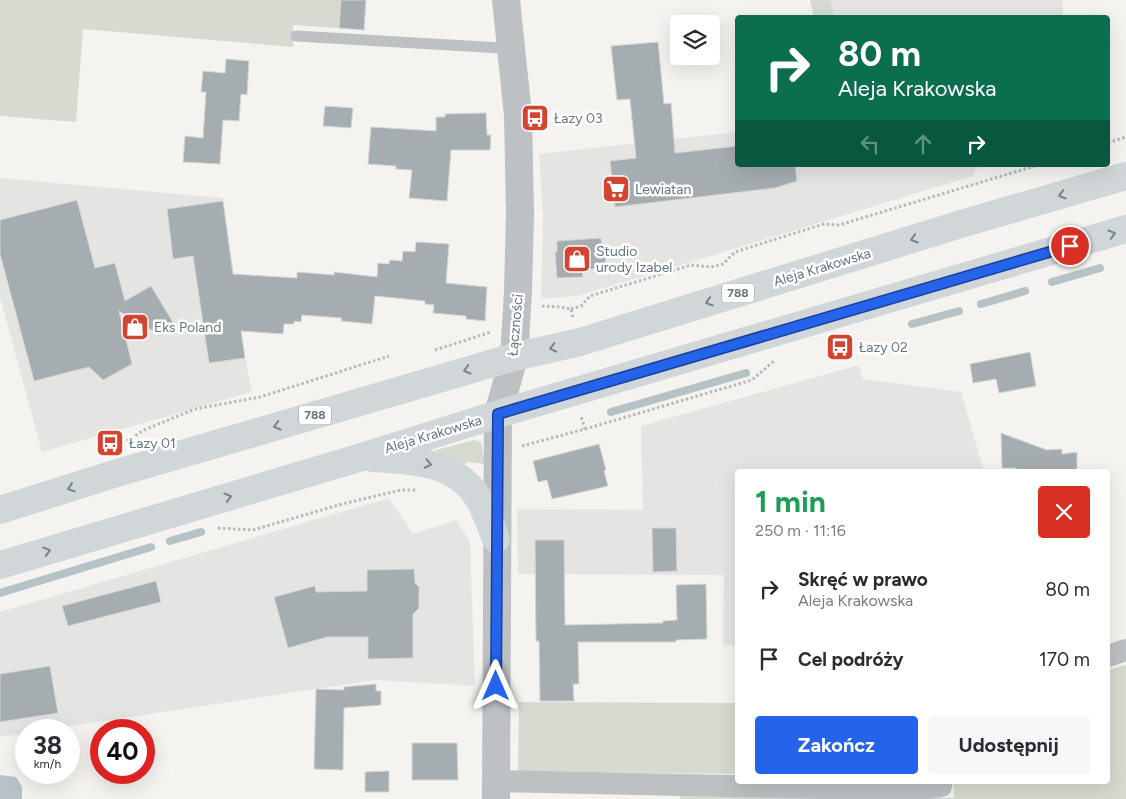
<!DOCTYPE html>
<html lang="pl">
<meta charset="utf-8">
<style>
body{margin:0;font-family:Figtree,sans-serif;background:#f7f7f7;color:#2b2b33;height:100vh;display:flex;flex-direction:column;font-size:19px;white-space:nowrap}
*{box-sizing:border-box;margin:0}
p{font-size:16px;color:#7c7c81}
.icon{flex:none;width:28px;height:28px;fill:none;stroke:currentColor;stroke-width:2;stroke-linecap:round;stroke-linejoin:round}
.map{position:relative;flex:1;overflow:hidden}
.drawer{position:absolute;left:735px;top:469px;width:375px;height:315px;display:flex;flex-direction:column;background:#fff;border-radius:5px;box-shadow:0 5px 20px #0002}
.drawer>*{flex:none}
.guide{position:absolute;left:735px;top:15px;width:375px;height:152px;border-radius:5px;box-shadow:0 5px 20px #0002;background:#0b6e4f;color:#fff;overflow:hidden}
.fabs{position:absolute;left:670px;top:15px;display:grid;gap:10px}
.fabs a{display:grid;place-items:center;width:50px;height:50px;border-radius:5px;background:#fff;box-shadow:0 5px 20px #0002;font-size:25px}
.speed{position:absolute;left:15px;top:719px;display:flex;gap:10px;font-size:25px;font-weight:700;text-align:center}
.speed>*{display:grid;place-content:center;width:65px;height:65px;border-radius:50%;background:#fff;box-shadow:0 5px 20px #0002;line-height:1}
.speed small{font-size:12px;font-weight:400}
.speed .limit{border:8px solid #d22;background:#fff;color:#111}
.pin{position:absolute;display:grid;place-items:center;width:42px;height:42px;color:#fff;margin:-21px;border:2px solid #fff;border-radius:50%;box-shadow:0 1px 5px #0007}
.me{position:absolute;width:55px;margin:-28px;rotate:0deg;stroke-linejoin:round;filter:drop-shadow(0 0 4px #0008)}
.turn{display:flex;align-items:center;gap:18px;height:105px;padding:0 20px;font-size:22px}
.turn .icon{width:65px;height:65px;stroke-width:2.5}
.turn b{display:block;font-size:35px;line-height:42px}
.lanes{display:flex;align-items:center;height:48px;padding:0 20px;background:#0003;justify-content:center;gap:25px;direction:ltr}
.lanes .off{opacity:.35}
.round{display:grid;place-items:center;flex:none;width:52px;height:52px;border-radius:5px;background:#f7f7f7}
.head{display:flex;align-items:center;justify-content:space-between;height:85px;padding:0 20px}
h1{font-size:30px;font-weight:700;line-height:38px;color:#1e9e55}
.cta{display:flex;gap:10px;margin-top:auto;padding:10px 20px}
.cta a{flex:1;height:58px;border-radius:5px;background:#2563eb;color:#fff;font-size:20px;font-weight:700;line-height:58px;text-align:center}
.cta a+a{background:#f7f7f7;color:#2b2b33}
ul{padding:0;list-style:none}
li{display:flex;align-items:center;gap:15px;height:70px;padding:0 20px}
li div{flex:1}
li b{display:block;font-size:19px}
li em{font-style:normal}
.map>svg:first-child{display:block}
.built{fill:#e4e5e3}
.green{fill:#d6dad1}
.water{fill:#b6c2c5}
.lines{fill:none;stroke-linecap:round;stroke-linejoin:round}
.stream{stroke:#b6c2c5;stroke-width:8}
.building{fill:#a5adb0;stroke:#d5d5d3}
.path{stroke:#b7babc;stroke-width:3;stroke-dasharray:2.5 2.5;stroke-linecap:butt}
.service{stroke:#bdc1c4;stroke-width:11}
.minor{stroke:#bdc1c4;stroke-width:22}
.tertiary{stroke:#bdc1c4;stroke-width:28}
.primary{stroke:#d1d6d9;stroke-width:28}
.oneway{stroke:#75848c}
.route-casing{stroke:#184099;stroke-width:12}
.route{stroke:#2563eb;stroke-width:9}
.labels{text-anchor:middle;stroke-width:5;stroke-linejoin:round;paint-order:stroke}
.shield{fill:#fff;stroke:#939fa5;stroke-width:1}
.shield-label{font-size:12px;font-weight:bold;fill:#65767e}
.poi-label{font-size:14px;fill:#65767e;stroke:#fff;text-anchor:start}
.street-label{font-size:14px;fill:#65767e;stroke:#fff}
</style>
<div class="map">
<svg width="1126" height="799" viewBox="0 0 1126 799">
<rect width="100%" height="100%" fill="#f4f3f0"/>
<g class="built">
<polygon points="831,0 1063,0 1063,17 834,17"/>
<polygon points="737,132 738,165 986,165 975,169 973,176 638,278 577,296 541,299 543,216 539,154"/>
<polygon points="0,178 223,198 245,358 252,392 42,452 0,297"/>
<polygon points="859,365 863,379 961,392 984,471 738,471 737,645 723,645 724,575 518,574 517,509 643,510 641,426"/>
<polygon points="389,498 413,534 456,520 470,542 475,686 375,680 44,730 26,730 26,733 0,737 0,612"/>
</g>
<g class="green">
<polygon points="0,0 341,0 339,28 293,25 293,47 83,29 76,122 0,116"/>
<polygon points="810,0 831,0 834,17 814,17"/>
<polygon points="474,440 481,442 485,464 468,462 460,467 434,455 436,450"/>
<polygon points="1126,665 1126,799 680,799 679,791 954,798 954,781 1108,781 1108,670"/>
<polygon points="519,702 737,703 737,774 518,771"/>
</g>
<polygon class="water" points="0,775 16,777 22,787 22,799 0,799"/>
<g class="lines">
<g class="stream">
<polyline points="1052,282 1100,268"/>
<polyline points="981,304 1025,291"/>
<polyline points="912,324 959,311"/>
<polyline points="611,412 746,373"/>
<polyline points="170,541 201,532"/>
<polyline points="0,593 151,547"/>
</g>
</g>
<g class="building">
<polygon points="341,0 366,0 364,30 339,28"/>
<polygon points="658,42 664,104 671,103 675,153 738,146 738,165 795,165 797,181 775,188 615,207 610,161 636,158 630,99 617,100 611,46"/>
<polygon points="226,59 249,61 247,95 241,94 239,121 223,120 220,164 183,162 185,136 203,138 206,92 201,92 203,71 225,73"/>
<polygon points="325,106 353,108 351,128 323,126"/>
<polygon points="486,113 487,135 491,135 490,150 451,150 447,201 409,198 412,170 396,169 396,166 368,164 371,127 436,131 436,117 445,117 445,114"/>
<polygon points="77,200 95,268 115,263 125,301 151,286 174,324 170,332 160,335 119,311 132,364 103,380 89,367 34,381 0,254 0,220"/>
<polygon points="223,201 233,274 297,278 297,272 334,275 334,272 377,277 378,263 389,264 390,260 402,261 403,251 415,252 416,242 449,244 446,283 487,287 485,321 466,319 466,316 433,313 434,305 425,304 425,301 375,296 372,324 341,321 342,318 302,315 301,322 294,321 294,324 284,324 283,334 241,331 245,358 209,363 193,256 173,259 167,209"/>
<polygon points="601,238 602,248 605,247 606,269 582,269 583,277 557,278 555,253 557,252 557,241"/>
<polygon points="1030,352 1036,386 999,393 996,379 973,383 970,364"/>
<polygon points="1001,433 1047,450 1062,449 1062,454 1077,452 1077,471 1016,471 1016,468 1002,468"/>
<polygon points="599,444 606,470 604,471 608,486 552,499 547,480 538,482 533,461"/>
<polygon points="652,528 676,528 677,571 653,572"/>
<polygon points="535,540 564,540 565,625 663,623 663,621 677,620 676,585 706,584 707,639 676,640 676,642 578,642 579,684 573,684 574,701 540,701 539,641 536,641"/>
<polygon points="414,569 415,583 419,587 419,608 413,614 413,658 368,659 368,637 327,637 288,648 274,597 315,586 316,592 367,591 367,570"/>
<polygon points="156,581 161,602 68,626 62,606"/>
<polygon points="50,666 58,713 0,722 0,674"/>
<polygon points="376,684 376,691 381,691 381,705 344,708 343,770 314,769 316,689 344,690 344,687"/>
<polygon points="412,743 457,743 458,780 412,780"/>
<polygon points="389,771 389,792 365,792 365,772"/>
</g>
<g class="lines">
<g class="path">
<polyline points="1108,143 1126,137"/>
<polyline points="542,306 560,307 571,309 573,318"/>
<polyline points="571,309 581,306 590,296 691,265 711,267 723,264 735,252 824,224 839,225 1038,165"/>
<polyline points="435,350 488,333 490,331"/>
<polyline points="585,429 752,380 775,360"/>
<polyline points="127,441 144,430 195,409 260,397 389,356"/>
<polyline points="522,446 585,429 581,416"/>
<polyline points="218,528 253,530 342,504 401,490 416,490"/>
</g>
<polyline class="service" points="296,36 501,48 511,47"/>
<g class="minor">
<polyline points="1108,656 1126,650"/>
<polyline points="495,781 918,790 941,786 942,781"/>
</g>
<polyline class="tertiary" points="496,799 498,414 514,357 518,292 520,213 518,115 506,0"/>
<g class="primary">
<path d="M373,458c42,3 86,3 108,45 6,12 11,24 15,36"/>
<polyline points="0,510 117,473 514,357 580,342 961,224 1126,176"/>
<polyline points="0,565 362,457 498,414 1126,229"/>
</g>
</g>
<defs><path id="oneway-chevron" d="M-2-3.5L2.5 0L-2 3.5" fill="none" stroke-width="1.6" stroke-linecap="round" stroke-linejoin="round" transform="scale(1.25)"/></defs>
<g class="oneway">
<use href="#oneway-chevron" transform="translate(1062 195) rotate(164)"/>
<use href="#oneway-chevron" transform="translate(1112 234) rotate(-16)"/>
<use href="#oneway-chevron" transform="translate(914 239) rotate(163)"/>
<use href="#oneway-chevron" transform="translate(709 302) rotate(163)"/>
<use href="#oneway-chevron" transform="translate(553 348) rotate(167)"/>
<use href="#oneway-chevron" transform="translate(467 370) rotate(164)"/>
<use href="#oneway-chevron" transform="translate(277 426) rotate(164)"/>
<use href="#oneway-chevron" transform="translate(428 464) rotate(12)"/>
<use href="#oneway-chevron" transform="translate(71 488) rotate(162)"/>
<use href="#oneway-chevron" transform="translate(228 497) rotate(-17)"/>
<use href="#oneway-chevron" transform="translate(47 551) rotate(-17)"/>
</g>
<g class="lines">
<g class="route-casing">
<polyline id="route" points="496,686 498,414 1070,246"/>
</g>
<use href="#route" class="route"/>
</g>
<defs>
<g id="bus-square" transform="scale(1.4375)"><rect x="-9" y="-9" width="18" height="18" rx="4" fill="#d34531" stroke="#fff"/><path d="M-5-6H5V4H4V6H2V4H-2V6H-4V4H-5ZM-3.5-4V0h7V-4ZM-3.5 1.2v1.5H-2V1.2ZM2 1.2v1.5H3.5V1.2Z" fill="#fff"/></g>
<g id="supermarket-square" transform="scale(1.4375)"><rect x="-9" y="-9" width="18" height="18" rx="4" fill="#d34531" stroke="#fff"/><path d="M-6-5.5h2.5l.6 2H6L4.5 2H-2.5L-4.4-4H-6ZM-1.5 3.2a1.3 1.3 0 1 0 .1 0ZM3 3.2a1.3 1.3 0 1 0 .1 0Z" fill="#fff"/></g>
<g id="shop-square" transform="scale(1.4375)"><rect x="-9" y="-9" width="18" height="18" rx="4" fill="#d34531" stroke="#fff"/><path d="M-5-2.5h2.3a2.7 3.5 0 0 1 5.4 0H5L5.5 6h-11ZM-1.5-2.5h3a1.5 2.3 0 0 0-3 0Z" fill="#fff"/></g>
</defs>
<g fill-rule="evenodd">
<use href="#bus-square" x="535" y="118"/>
<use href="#supermarket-square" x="616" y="189"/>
<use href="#shop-square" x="577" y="259"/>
<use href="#shop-square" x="135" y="327"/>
<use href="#bus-square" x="840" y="347"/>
<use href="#bus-square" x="110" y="443"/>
</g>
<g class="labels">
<g class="shield">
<rect x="722" y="283.5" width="32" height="19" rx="4"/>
<rect x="299" y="405.5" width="32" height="19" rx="4"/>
</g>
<g class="shield-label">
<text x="738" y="297">788</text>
<text x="315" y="419">788</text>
</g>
<g class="poi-label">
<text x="554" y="123">Łazy 03</text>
<text x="635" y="194">Lewiatan</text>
<text x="596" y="256">Studio<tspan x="596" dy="16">urody Izabel</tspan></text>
<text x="154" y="332">Eks Poland</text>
<text x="859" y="352">Łazy 02</text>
<text x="129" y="448">Łazy 01</text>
</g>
<g class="street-label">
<text transform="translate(822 267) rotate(-17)" y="5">Aleja Krakowska</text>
<text transform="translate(515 325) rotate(-85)" y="5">Łączności</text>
<text transform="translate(433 434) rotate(-17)" y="5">Aleja Krakowska</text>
</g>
</g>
</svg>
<div class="fabs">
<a><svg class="icon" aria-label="layers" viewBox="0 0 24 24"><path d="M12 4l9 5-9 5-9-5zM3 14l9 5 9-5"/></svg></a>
</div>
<div class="speed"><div>38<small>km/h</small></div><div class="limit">40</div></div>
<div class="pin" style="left:1070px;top:246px;background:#d93025"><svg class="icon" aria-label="arrive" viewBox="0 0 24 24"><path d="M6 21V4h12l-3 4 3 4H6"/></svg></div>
<svg class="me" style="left:496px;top:686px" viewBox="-20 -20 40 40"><path d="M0-17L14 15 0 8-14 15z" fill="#2563eb" stroke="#fff" stroke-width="4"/></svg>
<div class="guide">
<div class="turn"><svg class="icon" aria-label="right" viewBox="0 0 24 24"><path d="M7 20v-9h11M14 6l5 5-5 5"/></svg><div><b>80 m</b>Aleja Krakowska</div></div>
<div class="lanes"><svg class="icon off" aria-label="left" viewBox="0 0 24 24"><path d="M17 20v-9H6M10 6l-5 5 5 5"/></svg><svg class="icon off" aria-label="ahead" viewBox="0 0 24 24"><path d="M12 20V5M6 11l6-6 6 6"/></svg><svg class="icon" aria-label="right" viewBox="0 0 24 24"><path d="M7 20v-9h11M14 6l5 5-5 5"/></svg></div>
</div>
<section class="drawer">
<div class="head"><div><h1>1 min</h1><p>250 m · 11:16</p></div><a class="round" style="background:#d93025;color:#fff"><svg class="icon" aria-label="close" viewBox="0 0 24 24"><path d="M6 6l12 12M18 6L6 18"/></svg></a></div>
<ul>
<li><svg class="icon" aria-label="right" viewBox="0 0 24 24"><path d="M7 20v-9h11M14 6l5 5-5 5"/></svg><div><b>Skręć w prawo</b><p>Aleja Krakowska</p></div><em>80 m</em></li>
<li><svg class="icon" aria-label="arrive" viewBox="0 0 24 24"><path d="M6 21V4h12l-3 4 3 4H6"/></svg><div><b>Cel podróży</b></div><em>170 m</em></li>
</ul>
<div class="cta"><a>Zakończ</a><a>Udostępnij</a></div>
</section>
</div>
